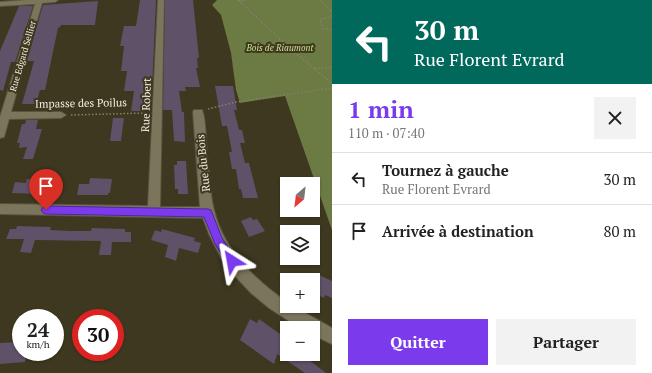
<!DOCTYPE html>
<html lang="fr">
<meta charset="utf-8">
<style>
body{margin:0;font-family:"PT Serif",serif;background:#f2f2f2;color:#222;height:100vh;display:flex;flex-direction:column;font-size:15px;white-space:nowrap}
*{box-sizing:border-box;margin:0}
p{font-size:13px;color:#767676}
.icon{flex:none;width:22px;height:22px;fill:none;stroke:currentColor;stroke-width:2;stroke-linecap:round;stroke-linejoin:round}
.map{position:relative;flex:1;overflow:hidden}
.drawer{display:flex;flex-direction:column;background:#fff;width:320px}
.drawer>*{flex:none}
.hud{background:#00695c;color:#fff;overflow:hidden}
.needle{width:26px;rotate:208deg}
.tools{position:absolute;left:280px;top:177px;display:grid;gap:8px}
.tools a{display:grid;place-items:center;width:40px;height:40px;border-radius:0px;background:#fff;box-shadow:0 1px 3px #0004;font-size:20px}
.speed{position:absolute;left:12px;top:309px;display:flex;gap:8px;font-size:20px;font-weight:700;text-align:center}
.speed>*{display:grid;place-content:center;width:52px;height:52px;border-radius:50%;background:#fff;box-shadow:0 1px 3px #0004;line-height:1}
.speed small{font-size:10px;font-weight:400}
.speed .limit{border:6px solid #d22;background:#fff;color:#111}
.pin{position:absolute;display:grid;place-items:center;width:34px;height:34px;color:#fff;margin:-41px -17px;border-radius:50% 50% 50% 0;rotate:-45deg;box-shadow:0 0 4px #0007}
.pin .icon{rotate:45deg}
.me{position:absolute;width:44px;margin:-22px;rotate:326deg;stroke-linejoin:round;filter:drop-shadow(0 0 3px #0008)}
.turn{display:flex;align-items:center;gap:14px;height:84px;padding:0 16px;font-size:18px}
.turn .icon{width:52px;height:52px;stroke-width:2.5}
.turn b{display:block;font-size:28px;line-height:34px}
.round{display:grid;place-items:center;flex:none;width:42px;height:42px;border-radius:0px;background:#f2f2f2}
.overview{display:flex;align-items:center;justify-content:space-between;height:68px;padding:0 16px}
h1{font-size:24px;font-weight:700;line-height:30px;color:#7c3aed}
.button{display:flex;gap:8px;margin-top:auto;padding:8px 16px}
.button a{flex:1;height:46px;border-radius:0px;background:#7c3aed;color:#fff;font-size:16px;font-weight:700;line-height:46px;text-align:center}
.button a+a{background:#f2f2f2;color:#222}
ul{padding:0;list-style:none}
li{display:flex;align-items:center;gap:12px;height:52px;padding:0 16px;border-top:1px solid #e0e0e0}
li div{flex:1}
li b{display:block;font-size:15px}
li em{font-style:normal}
main{display:flex;flex:1;min-height:0}
.map>svg:first-child{display:block}
.forest{fill:#6c7a43}
.building{fill:#5f5167}
.lines{fill:none;stroke-linecap:round;stroke-linejoin:round}
.minor-casing{stroke:#59543f;stroke-width:2}
.path{stroke:#85816c;stroke-width:1.5;stroke-dasharray:1.5 2;stroke-linecap:butt}
.minor{fill:#7b755b;fill-rule:evenodd}
.route{fill:#7c3aed;stroke:#51269a}
.labels{text-anchor:middle;stroke-width:4;stroke-linejoin:round;paint-order:stroke}
.far-park-label{font-size:9px;font-style:italic;fill:#cbe18e;stroke:#3d381f}
.far-street-label{font-size:9px;fill:#eeecdd;stroke:#3d381f}
.street-label{font-size:11px;fill:#eeecdd;stroke:#3d381f}
</style>
<main>
<div class="map">
<svg width="332" height="373" viewBox="0 0 332 373">
<rect width="100%" height="100%" fill="#3d381f"/>
<polygon class="forest" points="217,0 332,0 332,230 285,96 240,103 236,90 231,53 221,15 212,5"/>
<g class="building">
<polygon points="140,0 156,0 151,111 131,111 134,91 124,91 127,71 121,71 124,46 120,46 124,26 136,26"/>
<polygon points="165,0 193,0 199,58 197,58 198,68 196,68 200,87 185,87 186,91 179,91 182,112 184,112 185,142 174,141 172,110 163,110"/>
<polygon points="98,1 95,25 61,25 60,27 58,28 45,90 40,90 36,104 22,104 34,61 27,61 43,5"/>
<polygon points="19,6 33,6 15,62 11,62 3,91 0,90 0,51"/>
<polygon points="215,86 233,86 237,110 234,110 239,130 242,130 245,143 240,143 245,163 249,163 258,198 243,198 241,189 239,189 236,169 232,169 229,152 232,152 227,126 222,126"/>
<polygon points="113,118 124,118 121,141 110,141"/>
<polygon points="26,120 38,120 36,129 42,129 33,159 23,159 27,147 19,148 20,143 17,143 22,124 25,124"/>
<polygon points="177,161 186,161 188,194 178,194 178,189 175,189 174,165 177,165"/>
<polygon points="90,178 112,179 110,193 108,193 108,195 77,195 79,184 89,184"/>
<polygon points="27,179 54,179 50,191 44,191 43,194 12,193 15,182 26,183"/>
<polygon points="251,217 253,220 257,219 265,231 249,237 241,221"/>
<polygon points="17,226 51,227 50,230 71,231 91,231 92,228 125,229 125,232 131,232 131,242 112,242 111,255 99,255 101,241 35,240 31,253 20,252 24,239 6,239 10,229 16,229"/>
<polygon points="162,229 195,238 194,241 201,243 198,253 179,248 176,261 165,257 168,245 151,240 155,230 161,232"/>
<polygon points="317,274 332,281 332,298 325,295 324,298 314,293"/>
<polygon points="250,319 257,323 259,319 287,339 287,354 301,354 326,373 305,373 277,354 274,364 240,340"/>
<polygon points="21,342 21,352 27,352 25,362 0,364 0,343"/>
</g>
<g class="lines">
<g class="minor-casing">
<g id="minor">
<polygon points="27,0 58,0 55,2 42,3 11,112 61,112 66,115 61,118 9,119 4,137 0,138 0,117 35,4 0,6 0,2"/>
<path d="M158,0h6l-4,207h40l-7,-95 1,-2h8c4,8 4,35 5,45 2,17 3,40 7,55 9,39 41,70 73,92v4h6l39,22v16l-19,-9v-7h-13l-31,-20 -18,-15 -16,-17 -14,-18 -12,-24 -6,-16 -203,-4v-10l148,2z"/>
</g>
</g>
<g class="path">
<polyline points="238,0 293,51 332,83"/>
<polyline points="320,0 332,12"/>
<polyline points="239,1 247,0"/>
<polyline points="332,16 320,20 323,28 332,30"/>
<polyline points="315,69 332,67"/>
<polyline points="208,109 236,102 332,88"/>
<polyline points="71,115 146,113"/>
</g>
<use href="#minor" class="minor"/>
</g>
<polygon class="route" points="46,206 208,209 211,210 222,238 237,261 236,265 232,266 228,265 215,244 204,217 46,214 43,213 41,210 43,207"/>
<g class="labels">
<g class="far-park-label">
<text x="280" y="51">Bois de Riaumont</text>
</g>
<g class="far-street-label">
<text transform="translate(23 56) rotate(-74)" y="3">Rue Edgard Sellier</text>
</g>
<g class="street-label">
<text transform="translate(81 103) rotate(-1)" y="4">Impasse des Poilus</text>
<text transform="translate(146 105) rotate(-88)" y="4">Rue Robert</text>
<text transform="translate(203 163) rotate(-96)" y="4">Rue du Bois</text>
</g>
</g>
</svg>
<div class="tools">
<a><svg class="needle" viewBox="-14 -14 28 28"><path d="M0-13l5 13h-10z" fill="#e53935"/><path d="M0 13l5-13h-10z" fill="#767676"/></svg></a>
<a><svg class="icon" aria-label="layers" viewBox="0 0 24 24"><path d="M12 4l9 5-9 5-9-5zM3 14l9 5 9-5"/></svg></a>
<a>+</a>
<a>−</a>
</div>
<div class="speed"><div>24<small>km/h</small></div><div class="limit">30</div></div>
<div class="pin" style="left:46px;top:210px;background:#d93025"><svg class="icon" aria-label="arrive" viewBox="0 0 24 24"><path d="M6 21V4h12l-3 4 3 4H6"/></svg></div>
<svg class="me" style="left:232px;top:261px" viewBox="-20 -20 40 40"><path d="M0-17L14 15 0 8-14 15z" fill="#7c3aed" stroke="#fff" stroke-width="4"/></svg>
</div>
<section class="drawer">
<div class="hud">
<div class="turn"><svg class="icon" aria-label="left" viewBox="0 0 24 24"><path d="M17 20v-9H6M10 6l-5 5 5 5"/></svg><div><b>30 m</b>Rue Florent Evrard</div></div>
</div>
<div class="overview"><div><h1>1 min</h1><p>110 m · 07:40</p></div><a class="round"><svg class="icon" aria-label="close" viewBox="0 0 24 24"><path d="M6 6l12 12M18 6L6 18"/></svg></a></div>
<ul>
<li><svg class="icon" aria-label="left" viewBox="0 0 24 24"><path d="M17 20v-9H6M10 6l-5 5 5 5"/></svg><div><b>Tournez à gauche</b><p>Rue Florent Evrard</p></div><em>30 m</em></li>
<li><svg class="icon" aria-label="arrive" viewBox="0 0 24 24"><path d="M6 21V4h12l-3 4 3 4H6"/></svg><div><b>Arrivée à destination</b></div><em>80 m</em></li>
</ul>
<div class="button"><a>Quitter</a><a>Partager</a></div>
</section>
</main>
